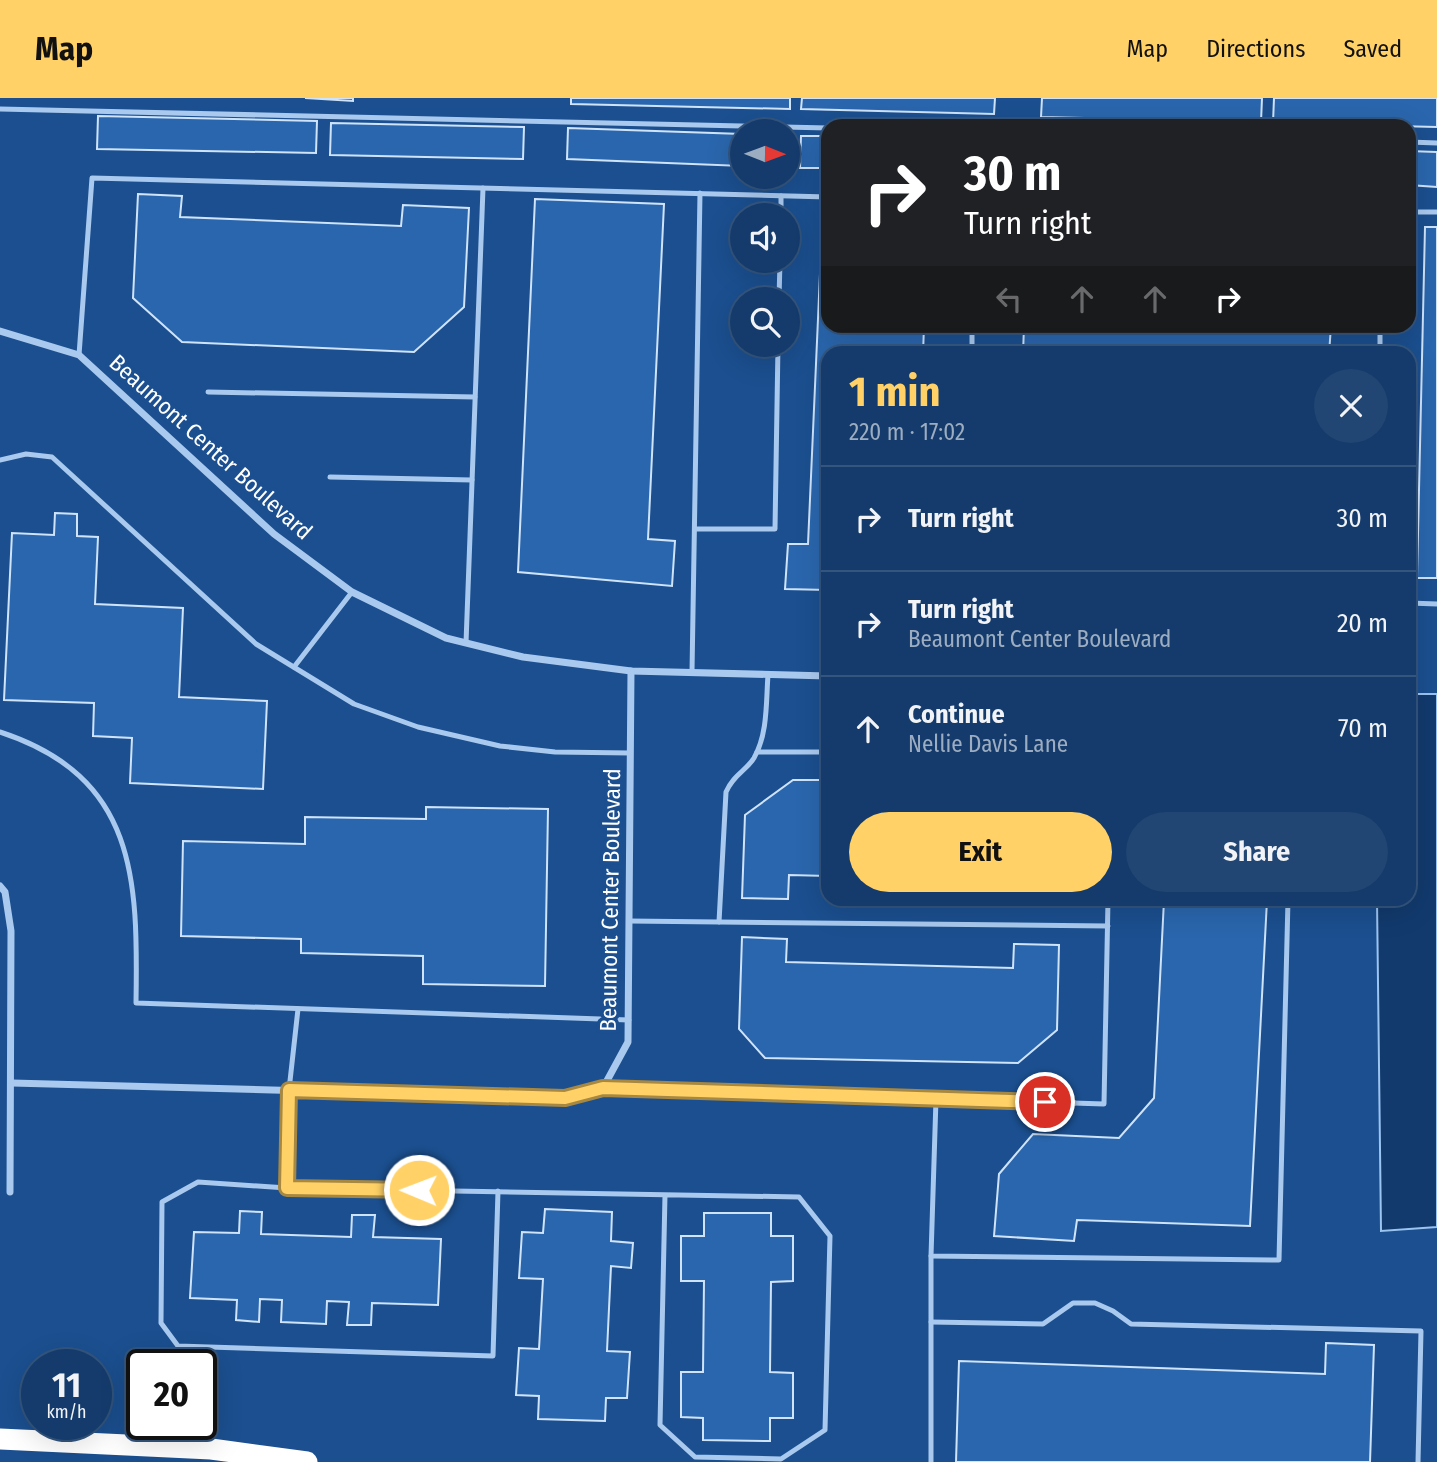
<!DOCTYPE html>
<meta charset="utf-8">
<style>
body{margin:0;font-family:"Fira Sans Condensed",sans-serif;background:#214673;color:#f1f3f6;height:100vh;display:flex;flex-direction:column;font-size:26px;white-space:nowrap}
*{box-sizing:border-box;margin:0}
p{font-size:23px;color:#9dadc1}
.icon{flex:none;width:38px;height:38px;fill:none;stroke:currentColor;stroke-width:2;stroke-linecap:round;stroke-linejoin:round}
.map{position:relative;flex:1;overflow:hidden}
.sheet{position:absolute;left:821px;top:248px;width:595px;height:560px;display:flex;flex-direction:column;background:#143b6b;border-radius:21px;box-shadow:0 7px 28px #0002,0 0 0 2px #33557e}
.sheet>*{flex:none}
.hud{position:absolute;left:821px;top:21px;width:595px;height:214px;border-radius:21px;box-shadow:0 7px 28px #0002,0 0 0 2px #33557e;background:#202124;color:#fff;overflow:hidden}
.needle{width:46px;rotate:91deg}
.controls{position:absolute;left:730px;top:21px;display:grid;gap:14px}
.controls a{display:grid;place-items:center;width:70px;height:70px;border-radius:50%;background:#143b6b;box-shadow:0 7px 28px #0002,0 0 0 2px #33557e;font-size:35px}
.speed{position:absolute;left:21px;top:1251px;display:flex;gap:14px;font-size:35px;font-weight:700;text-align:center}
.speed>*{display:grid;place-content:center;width:91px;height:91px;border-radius:50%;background:#143b6b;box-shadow:0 7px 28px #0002,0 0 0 2px #33557e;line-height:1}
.speed small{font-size:18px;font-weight:400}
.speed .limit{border:4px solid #111;border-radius:10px;background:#fff;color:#111}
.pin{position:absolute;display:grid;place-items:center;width:60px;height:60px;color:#fff;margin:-30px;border:4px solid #fff;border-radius:50%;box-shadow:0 2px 7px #0007}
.me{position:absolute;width:77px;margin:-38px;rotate:271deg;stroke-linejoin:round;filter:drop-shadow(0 0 5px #0008)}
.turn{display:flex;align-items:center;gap:24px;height:147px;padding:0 28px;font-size:32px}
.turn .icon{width:91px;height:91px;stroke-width:2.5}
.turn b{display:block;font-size:49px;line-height:60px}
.lanes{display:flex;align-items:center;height:66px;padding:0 28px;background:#0003;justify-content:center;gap:35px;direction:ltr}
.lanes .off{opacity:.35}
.round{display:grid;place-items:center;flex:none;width:74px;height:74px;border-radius:37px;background:#214673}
.headline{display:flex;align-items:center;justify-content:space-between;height:119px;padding:0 28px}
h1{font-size:42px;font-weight:700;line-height:52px;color:#ffd166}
.action{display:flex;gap:14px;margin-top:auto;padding:14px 28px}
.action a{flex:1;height:80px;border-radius:42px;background:#ffd166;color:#111;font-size:28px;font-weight:700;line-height:80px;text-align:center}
.action a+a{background:#214673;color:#f1f3f6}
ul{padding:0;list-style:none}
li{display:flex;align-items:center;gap:21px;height:105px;padding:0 28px;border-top:2px solid #33557e}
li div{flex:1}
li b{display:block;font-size:26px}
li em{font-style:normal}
header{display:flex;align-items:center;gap:42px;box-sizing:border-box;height:98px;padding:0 35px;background:#ffd166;color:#111}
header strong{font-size:33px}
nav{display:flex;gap:38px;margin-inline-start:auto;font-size:24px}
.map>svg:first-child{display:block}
.water{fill:#123a6d;stroke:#9cc4f0;stroke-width:2}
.building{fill:#2a66ad;stroke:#cfe3fa;stroke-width:2}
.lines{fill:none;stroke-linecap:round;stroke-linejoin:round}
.service{stroke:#a9c9ee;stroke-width:5}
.minor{stroke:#a9c9ee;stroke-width:7}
.motorway{stroke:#fff;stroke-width:21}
.route-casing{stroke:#a68842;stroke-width:18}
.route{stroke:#ffd166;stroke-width:12}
.labels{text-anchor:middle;stroke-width:7;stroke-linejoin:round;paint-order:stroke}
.street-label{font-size:23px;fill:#fff;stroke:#1b4f8f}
</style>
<header>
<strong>Map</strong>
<nav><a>Map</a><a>Directions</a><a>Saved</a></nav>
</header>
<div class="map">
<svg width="1437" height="1364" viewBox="0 0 1437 1364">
<rect width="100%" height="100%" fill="#1b4f8f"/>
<polygon class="water" points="1409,596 1437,596 1437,1129 1381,1133 1377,802 1409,802"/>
<g class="building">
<polygon points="305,0 353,0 353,3"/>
<polygon points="571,0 790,0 790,11 571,6"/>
<polygon points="802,0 995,0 994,16 801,11"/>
<polygon points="1042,0 1262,0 1261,24 1041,19"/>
<polygon points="1274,0 1437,0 1437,29 1273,25"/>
<polygon points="98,18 317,23 316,55 97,51"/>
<polygon points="331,25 524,29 523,61 330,57"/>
<polygon points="568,30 742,36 742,68 567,61"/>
<polygon points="788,38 790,38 789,69 788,69"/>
<polygon points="801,38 828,38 828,70 800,70"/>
<polygon points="1409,53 1437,54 1437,89 1409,87"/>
<polygon points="138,96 182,98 180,119 401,128 403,107 469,110 464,209 414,254 182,244 133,200"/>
<polygon points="535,101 664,106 648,441 675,443 672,488 518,474"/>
<polygon points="823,108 828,108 828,228 924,228 923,256 828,256 828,492 785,491 788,446 808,446"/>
<polygon points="1425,129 1437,129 1437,480 1417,480"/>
<polygon points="1024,228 1331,228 1329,256 1023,256"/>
<polygon points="55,415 77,416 77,438 98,439 95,506 183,510 179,599 267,603 263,691 130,685 132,640 93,638 94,605 4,602 12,435 54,437"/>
<polygon points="793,682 828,682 828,778 789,777 788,801 742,800 745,717"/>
<polygon points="426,709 548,711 545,888 423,886 423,858 301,855 301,841 181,838 183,743 305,746 305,719 426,721"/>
<polygon points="1015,802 1060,802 1060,807 1015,806"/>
<polygon points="1164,802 1267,802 1250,1128 1077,1122 1074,1143 994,1138 999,1076 1033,1036 1119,1040 1154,1000"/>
<polygon points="742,839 787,841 786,864 1013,870 1014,846 1059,847 1057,932 1018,965 765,960 739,931"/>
<polygon points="545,1111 612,1114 611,1143 633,1145 631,1170 611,1168 607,1253 630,1254 627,1300 606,1300 605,1323 538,1321 539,1298 516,1297 519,1250 539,1251 543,1181 519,1180 522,1134 543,1135"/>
<polygon points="240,1113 262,1114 261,1136 351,1139 352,1117 375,1117 373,1139 441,1141 438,1207 372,1205 371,1227 347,1227 349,1204 327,1203 326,1226 281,1224 282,1202 260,1201 259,1224 236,1222 237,1202 190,1200 194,1134 239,1135"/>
<polygon points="704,1115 771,1115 771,1138 793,1138 793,1183 771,1184 770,1274 793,1275 793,1320 770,1320 770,1343 703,1342 703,1320 681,1319 681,1274 703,1274 704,1183 681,1183 681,1138 704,1138"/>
<polygon points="1326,1245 1374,1247 1370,1364 956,1364 959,1263 1325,1276"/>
</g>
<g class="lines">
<g class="service">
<polyline points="0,11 828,30"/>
<polyline points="1409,44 1437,45"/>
<polyline points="1409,114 1437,114"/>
<polyline points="781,117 781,98"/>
<polyline points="779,201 780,163"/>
<polyline points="972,256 972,228"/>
<polyline points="1380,256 1380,228"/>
<polyline points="79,257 92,80 828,99"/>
<polyline points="208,294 475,299"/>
<polyline points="0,362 26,356 52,359 256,546 354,606 418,629 500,648 555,654 630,655"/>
<polyline points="330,379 472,382"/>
<polyline points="695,431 775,431 778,247"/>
<polyline points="1409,505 1437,506"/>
<polyline points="466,545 483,90"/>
<polyline points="294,569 352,494"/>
<polyline points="692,574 700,95"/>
<path d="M0,634c137,45 138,147 136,271l493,17"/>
<polyline points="757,654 828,654"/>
<polyline points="629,823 1108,828"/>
<path d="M719,824l7,-130c8,-18 20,-21 28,-34 14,-24 12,-57 14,-83"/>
<polyline points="298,911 289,992 287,1090 799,1099 830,1138 825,1332 781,1361 695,1359 660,1327 665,1097"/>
<polyline points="936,1001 931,1158 1279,1162 1288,802"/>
<polyline points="1073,1005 1104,1006 1108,802"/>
<polyline points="287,1090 198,1084 162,1104 161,1225 178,1248 493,1258 498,1093"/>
<polyline points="931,1224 1043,1226 1073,1205 1095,1205 1113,1213 1131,1226 1421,1233 1418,1364"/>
<polyline points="931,1364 931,1158"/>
</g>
<g class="minor">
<polyline points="0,233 79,257 274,436 352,494 446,540 523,559 631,573 828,578"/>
<polyline points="0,788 5,794 11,833 10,1094"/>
<polyline points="12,985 565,1000 603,990 628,944 631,573"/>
<polyline points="603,990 1073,1005"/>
</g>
<polyline class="motorway" points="0,1341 211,1351 307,1364"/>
</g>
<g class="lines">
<g class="route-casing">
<polyline id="route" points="419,1092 287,1090 289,992 565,1000 603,990 1045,1004"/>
</g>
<use href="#route" class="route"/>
</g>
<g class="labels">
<g class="street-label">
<text transform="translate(211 349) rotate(42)" y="8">Beaumont Center Boulevard</text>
<text transform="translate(610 802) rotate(-89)" y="8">Beaumont Center Boulevard</text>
</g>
</g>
</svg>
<div class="controls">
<a><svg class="needle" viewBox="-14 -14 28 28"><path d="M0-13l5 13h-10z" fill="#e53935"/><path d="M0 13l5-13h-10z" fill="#9dadc1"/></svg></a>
<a><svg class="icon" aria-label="sound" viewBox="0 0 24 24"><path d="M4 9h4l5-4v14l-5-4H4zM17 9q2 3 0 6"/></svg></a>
<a><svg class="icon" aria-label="search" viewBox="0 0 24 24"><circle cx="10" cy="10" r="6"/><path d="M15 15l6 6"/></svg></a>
</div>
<div class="speed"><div>11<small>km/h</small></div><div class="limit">20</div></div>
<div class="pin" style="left:1045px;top:1004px;background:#d93025"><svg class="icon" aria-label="arrive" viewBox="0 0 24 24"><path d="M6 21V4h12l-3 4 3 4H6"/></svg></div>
<svg class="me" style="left:419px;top:1092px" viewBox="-20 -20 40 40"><circle r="17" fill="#ffd166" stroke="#fff" stroke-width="3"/><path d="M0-11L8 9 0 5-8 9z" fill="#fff"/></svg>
<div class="hud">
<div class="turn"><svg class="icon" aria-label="right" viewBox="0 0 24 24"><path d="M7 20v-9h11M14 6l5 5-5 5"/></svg><div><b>30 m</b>Turn right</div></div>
<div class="lanes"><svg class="icon off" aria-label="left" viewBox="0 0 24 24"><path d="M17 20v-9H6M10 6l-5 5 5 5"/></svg><svg class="icon off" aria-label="ahead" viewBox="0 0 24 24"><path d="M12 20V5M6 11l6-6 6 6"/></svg><svg class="icon off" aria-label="ahead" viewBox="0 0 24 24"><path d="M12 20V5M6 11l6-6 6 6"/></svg><svg class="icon" aria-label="right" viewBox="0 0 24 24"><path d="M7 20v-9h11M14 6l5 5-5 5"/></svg></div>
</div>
<section class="sheet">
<div class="headline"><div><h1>1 min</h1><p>220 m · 17:02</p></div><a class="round"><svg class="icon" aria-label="close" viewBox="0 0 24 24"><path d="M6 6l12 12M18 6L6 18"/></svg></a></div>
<ul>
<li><svg class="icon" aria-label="right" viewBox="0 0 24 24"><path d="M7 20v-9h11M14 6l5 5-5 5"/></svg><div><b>Turn right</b></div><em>30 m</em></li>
<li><svg class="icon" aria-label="right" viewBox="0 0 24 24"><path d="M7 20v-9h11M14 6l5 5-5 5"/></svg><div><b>Turn right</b><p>Beaumont Center Boulevard</p></div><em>20 m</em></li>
<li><svg class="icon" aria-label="ahead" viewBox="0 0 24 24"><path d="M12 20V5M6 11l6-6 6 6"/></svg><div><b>Continue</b><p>Nellie Davis Lane</p></div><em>70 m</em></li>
</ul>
<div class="action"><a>Exit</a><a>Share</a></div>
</section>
</div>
